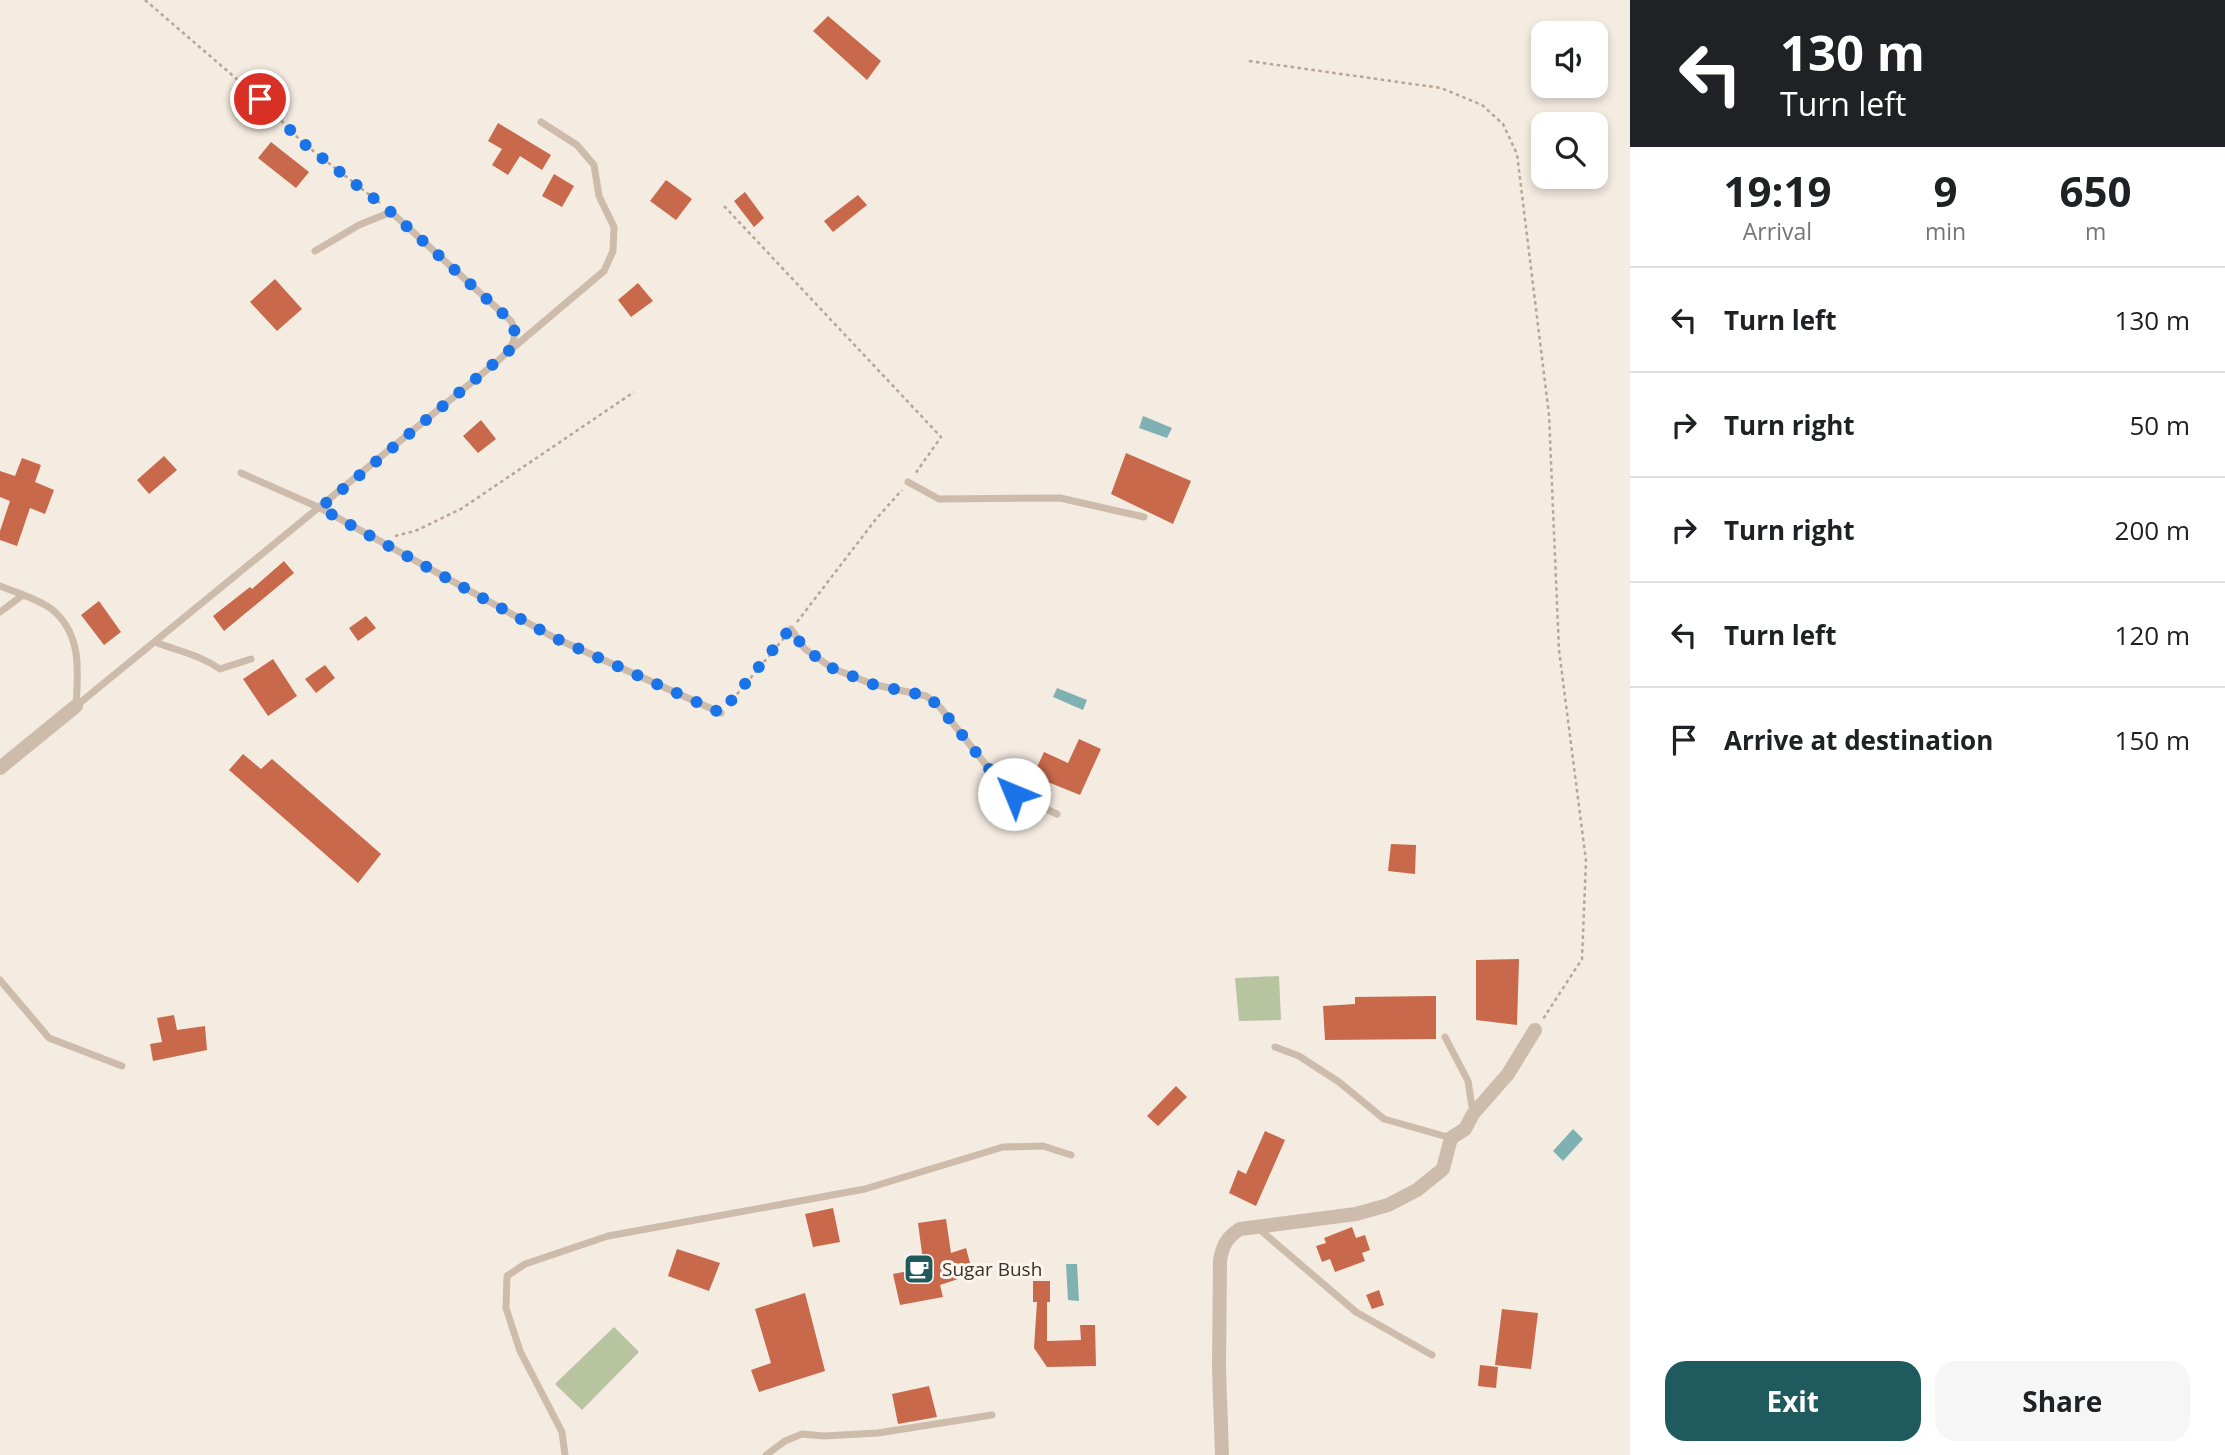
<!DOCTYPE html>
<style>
body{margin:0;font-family:"Open Sans",sans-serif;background:#f6f6f6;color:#202124;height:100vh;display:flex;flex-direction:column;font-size:26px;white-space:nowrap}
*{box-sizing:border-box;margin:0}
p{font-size:23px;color:#757577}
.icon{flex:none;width:38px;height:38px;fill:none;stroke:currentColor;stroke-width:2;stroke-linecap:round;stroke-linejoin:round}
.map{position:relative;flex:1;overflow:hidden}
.sheet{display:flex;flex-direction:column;background:#fff;width:595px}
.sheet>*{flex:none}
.top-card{background:#202124;color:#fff;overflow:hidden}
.controls{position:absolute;left:1531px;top:21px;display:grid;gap:14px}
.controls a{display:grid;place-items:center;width:77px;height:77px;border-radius:14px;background:#fff;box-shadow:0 4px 10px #0003;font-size:35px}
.pin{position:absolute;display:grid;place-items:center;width:60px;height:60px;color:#fff;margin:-30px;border:4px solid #fff;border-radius:50%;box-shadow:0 2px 7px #0007}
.me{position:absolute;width:77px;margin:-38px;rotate:315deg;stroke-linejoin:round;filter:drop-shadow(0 0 5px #0008)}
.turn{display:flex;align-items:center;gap:24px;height:147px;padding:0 35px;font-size:32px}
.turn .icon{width:91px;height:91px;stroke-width:2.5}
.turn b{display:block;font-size:49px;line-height:60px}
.eta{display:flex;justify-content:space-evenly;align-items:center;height:119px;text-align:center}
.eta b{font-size:42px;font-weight:700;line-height:49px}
.button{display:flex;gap:14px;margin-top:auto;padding:14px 35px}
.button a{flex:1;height:80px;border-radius:21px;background:#1f5a5e;color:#fff;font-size:28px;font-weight:700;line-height:80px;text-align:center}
.button a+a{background:#f6f6f6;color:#202124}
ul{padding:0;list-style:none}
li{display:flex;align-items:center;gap:21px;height:105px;padding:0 35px;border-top:2px solid #e0e0e0}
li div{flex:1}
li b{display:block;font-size:26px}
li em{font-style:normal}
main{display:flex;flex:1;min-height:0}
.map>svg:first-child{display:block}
.green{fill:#b8c4a0}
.water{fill:#7fb0b2}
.building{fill:#c8694b}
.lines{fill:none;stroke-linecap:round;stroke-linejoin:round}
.path{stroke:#b9a596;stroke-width:2.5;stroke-dasharray:3.5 3.5;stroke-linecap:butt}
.lane{stroke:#cdbbac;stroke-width:7}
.street{stroke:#cdbbac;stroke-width:14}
.route{stroke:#1a73e8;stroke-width:12;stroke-dasharray:0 21.6}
.labels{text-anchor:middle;stroke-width:6;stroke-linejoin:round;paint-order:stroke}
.poi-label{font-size:19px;fill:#3b302b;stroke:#fbf5ee;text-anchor:start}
</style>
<main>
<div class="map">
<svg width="1630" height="1455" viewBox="0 0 1630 1455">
<rect width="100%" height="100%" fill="#f4ebe1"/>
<g class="green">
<polygon points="1279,976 1281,1020 1239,1021 1235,978"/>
<polygon points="614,1327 639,1352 582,1410 555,1384"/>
</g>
<g class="water">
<polygon points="1143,416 1172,428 1167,438 1139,428"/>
<polygon points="1057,688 1087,700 1083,710 1053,697"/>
<polygon points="1573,1129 1583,1139 1563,1161 1553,1151"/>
<polygon points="1077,1264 1079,1301 1068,1300 1066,1264"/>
</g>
<g class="building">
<polygon points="828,16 881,61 867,80 813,31"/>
<polygon points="498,123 551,155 542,170 520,156 508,175 492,165 502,149 488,141"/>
<polygon points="271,142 309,172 296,188 258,158"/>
<polygon points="554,174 574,186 562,207 542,196"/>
<polygon points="666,180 692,199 676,220 650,201"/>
<polygon points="745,192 764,218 754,227 734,201"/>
<polygon points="858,195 867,205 833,232 824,221"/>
<polygon points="275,279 302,309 277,331 250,302"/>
<polygon points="638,283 653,301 631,317 618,300"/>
<polygon points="481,420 496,439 478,453 463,436"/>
<polygon points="1126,453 1191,481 1173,524 1111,494"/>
<polygon points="164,456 177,470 149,494 137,480"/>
<polygon points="22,458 41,465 35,482 54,490 45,514 30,508 17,546 0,540 0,531 10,501 0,497 0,471 15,476"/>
<polygon points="284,561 294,573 224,631 213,616 250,587 252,589"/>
<polygon points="99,601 121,632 104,645 81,615"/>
<polygon points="366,616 376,628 358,641 349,628"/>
<polygon points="273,659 297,696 268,716 243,679"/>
<polygon points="325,665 335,678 316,693 305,679"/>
<polygon points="1079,739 1101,749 1080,795 1033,776 1044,752 1068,763"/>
<polygon points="243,754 261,769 272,759 381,854 358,883 229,770"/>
<polygon points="1391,844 1416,845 1415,874 1388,871"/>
<polygon points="1519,959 1517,1025 1476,1020 1476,960"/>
<polygon points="1436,996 1436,1039 1325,1040 1323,1006 1355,1004 1355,997"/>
<polygon points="174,1015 177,1030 205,1026 207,1050 153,1061 150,1044 162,1042 157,1018"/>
<polygon points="1176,1086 1187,1097 1158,1126 1147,1116"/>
<polygon points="1265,1131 1285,1140 1256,1206 1229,1193 1238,1170 1246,1174"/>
<polygon points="833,1208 840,1242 813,1247 805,1214"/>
<polygon points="946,1219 951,1253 966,1248 973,1274 940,1285 943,1297 900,1305 893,1274 924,1268 918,1223"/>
<polygon points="1352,1227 1356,1238 1365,1235 1370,1250 1362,1253 1365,1261 1335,1272 1330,1259 1322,1262 1316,1246 1326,1243 1324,1238"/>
<polygon points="677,1249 720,1263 709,1291 668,1276"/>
<polygon points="1033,1281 1050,1281 1050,1302 1047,1302 1047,1341 1081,1340 1080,1325 1095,1325 1096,1366 1047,1367 1034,1348 1037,1302 1033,1302"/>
<polygon points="1379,1290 1384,1305 1372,1309 1366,1295"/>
<polygon points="805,1293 825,1371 759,1392 751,1370 771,1363 755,1309"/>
<polygon points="1502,1309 1538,1313 1531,1369 1495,1365"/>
<polygon points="1480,1365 1498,1367 1496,1388 1478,1386"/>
<polygon points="929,1386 937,1417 898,1424 892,1394"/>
</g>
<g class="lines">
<g class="path">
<polyline points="145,0 260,99 303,143 380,203"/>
<polyline points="1249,61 1441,88 1482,105 1503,124 1517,154 1549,415 1559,650 1586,861 1582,959 1543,1019"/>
<polyline points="724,206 941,437 915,474"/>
<polyline points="395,536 415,531 461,509 634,392"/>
<polyline points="797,622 876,519 902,490"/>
<polyline points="728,705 784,638"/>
</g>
<g class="lane">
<polyline points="514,347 604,271 613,251 614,227 599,196 594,165 577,145 541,122"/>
<polyline points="241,473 320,508 555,638 721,713"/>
<polyline points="908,482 939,499 1060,498 1144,517"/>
<path d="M0,586c15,6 44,15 55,26 27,25 23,61 21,94"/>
<polyline points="0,612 23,595"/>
<polyline points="791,629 805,649 832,668 872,684 926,696 939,706 994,775 1014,794 1057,814"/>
<path d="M155,642c23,9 45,13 65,27l31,-10"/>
<path d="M76,706l423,-346c13,-12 20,-21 12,-39l-120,-109 -32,13 -44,26"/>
<polyline points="0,980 49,1038 122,1066"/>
<polyline points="1445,1037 1468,1081 1473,1113"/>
<polyline points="1275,1047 1299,1056 1339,1082 1384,1119 1451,1138"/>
<polyline points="1258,1228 1356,1312 1432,1355"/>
<polyline points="565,1455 562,1432 520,1351 506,1308 507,1276 525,1264 608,1236 865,1189 1003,1147 1043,1146 1071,1155"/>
<polyline points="766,1455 785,1441 802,1434 824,1436 878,1433 992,1415"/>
</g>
<g class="street">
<polyline points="0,768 76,706"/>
<path d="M1222,1455l-3,-87 1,-108c3,-15 7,-23 20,-31l116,-15 32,-9 29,-15 26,-21 8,-31 14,-9 8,-15 35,-40 27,-44"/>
</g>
</g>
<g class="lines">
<path class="route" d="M260,99l43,44 88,69 120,109c6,13 5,20 -3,31l-188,156 235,130 166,75 69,-84 15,20 27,19 40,16 54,12 13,10 55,69 20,19"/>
</g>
<defs>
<g id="cafe-square" transform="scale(1.575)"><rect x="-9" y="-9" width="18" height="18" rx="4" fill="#1f5a5e" stroke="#fbf5ee"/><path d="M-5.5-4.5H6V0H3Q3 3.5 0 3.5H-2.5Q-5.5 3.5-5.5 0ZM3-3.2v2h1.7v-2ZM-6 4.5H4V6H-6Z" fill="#fff"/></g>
</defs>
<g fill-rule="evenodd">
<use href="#cafe-square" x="919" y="1269"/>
</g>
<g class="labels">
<g class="poi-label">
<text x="942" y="1276">Sugar Bush</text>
</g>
</g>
</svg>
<div class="controls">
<a><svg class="icon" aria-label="sound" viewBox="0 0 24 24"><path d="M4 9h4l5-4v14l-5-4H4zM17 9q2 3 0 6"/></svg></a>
<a><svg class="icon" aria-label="search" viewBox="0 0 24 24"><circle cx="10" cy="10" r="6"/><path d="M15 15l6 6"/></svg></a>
</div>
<div class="pin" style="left:260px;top:99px;background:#d93025"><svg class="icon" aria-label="arrive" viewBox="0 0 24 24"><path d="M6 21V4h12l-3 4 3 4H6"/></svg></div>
<svg class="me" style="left:1014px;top:794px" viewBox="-20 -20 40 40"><circle r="19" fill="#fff"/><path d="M0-13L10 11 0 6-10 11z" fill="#1a73e8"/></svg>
</div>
<section class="sheet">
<div class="top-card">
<div class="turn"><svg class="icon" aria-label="left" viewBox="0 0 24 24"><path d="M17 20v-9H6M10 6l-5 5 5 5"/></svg><div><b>130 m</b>Turn left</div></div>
</div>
<div class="eta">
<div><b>19:19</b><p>Arrival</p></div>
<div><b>9</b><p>min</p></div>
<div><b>650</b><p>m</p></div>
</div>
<ul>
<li><svg class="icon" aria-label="left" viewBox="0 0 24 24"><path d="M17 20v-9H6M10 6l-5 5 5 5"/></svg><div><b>Turn left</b></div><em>130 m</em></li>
<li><svg class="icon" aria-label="right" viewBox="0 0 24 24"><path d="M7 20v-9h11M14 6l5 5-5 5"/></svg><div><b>Turn right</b></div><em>50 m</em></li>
<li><svg class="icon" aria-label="right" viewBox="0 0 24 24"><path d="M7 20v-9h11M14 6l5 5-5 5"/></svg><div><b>Turn right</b></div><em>200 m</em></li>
<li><svg class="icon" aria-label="left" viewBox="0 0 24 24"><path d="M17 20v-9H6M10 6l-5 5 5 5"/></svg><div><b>Turn left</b></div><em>120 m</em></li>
<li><svg class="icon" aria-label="arrive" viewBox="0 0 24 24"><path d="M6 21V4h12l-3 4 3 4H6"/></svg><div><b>Arrive at destination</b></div><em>150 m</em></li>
</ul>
<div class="button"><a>Exit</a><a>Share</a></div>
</section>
</main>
